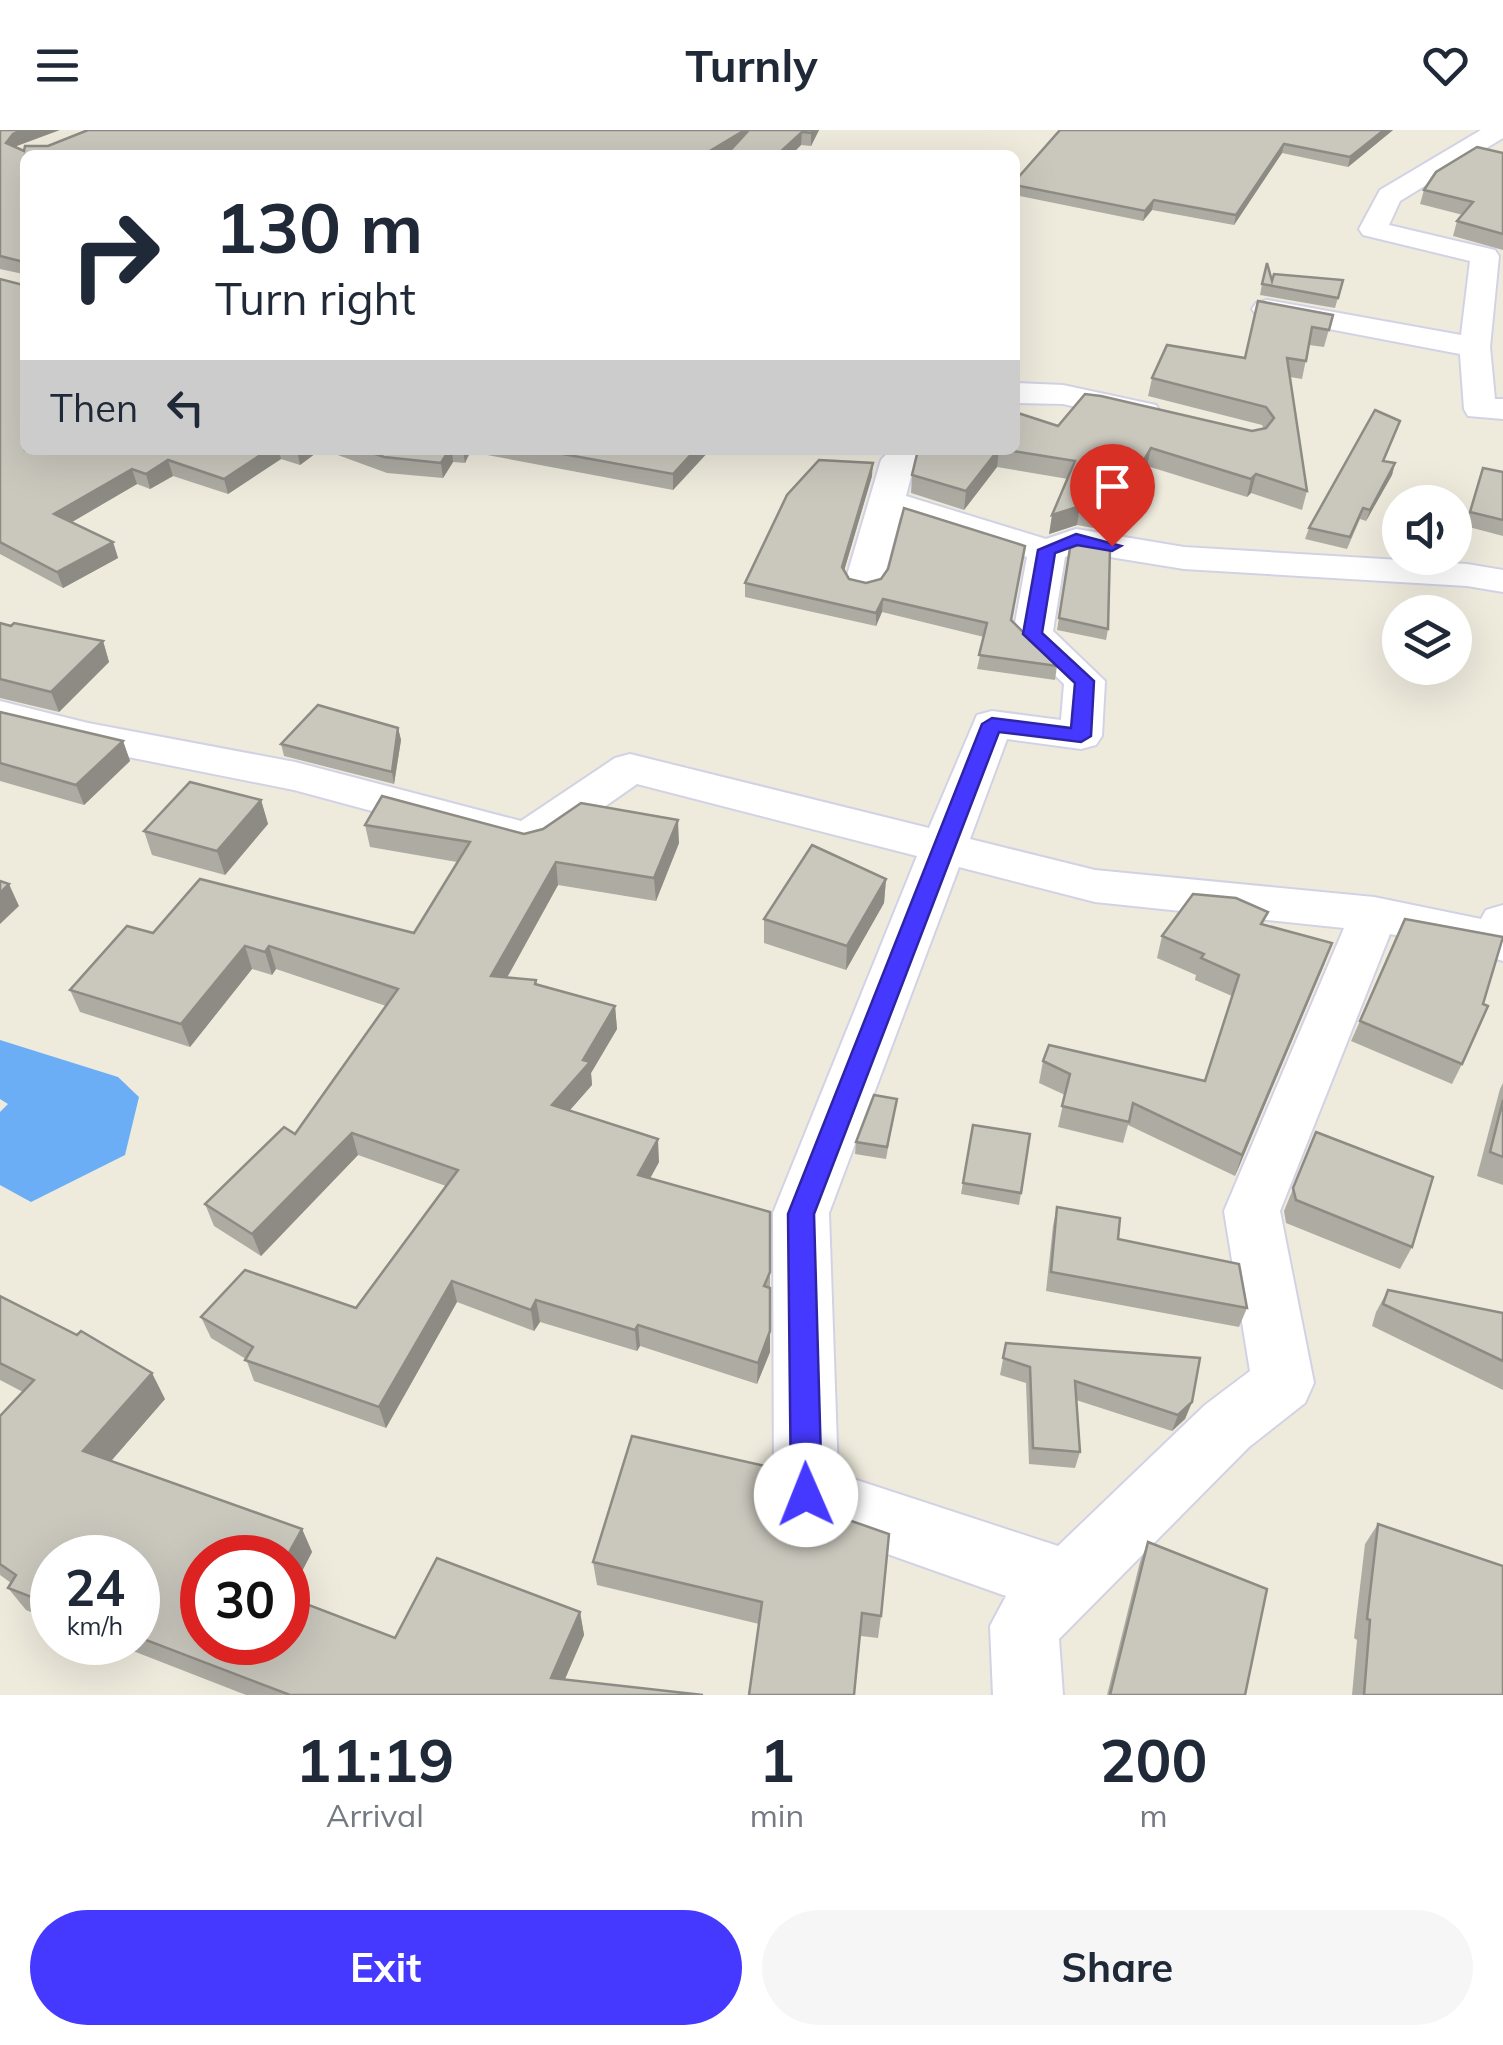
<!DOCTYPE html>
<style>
body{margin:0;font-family:Mulish,sans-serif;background:#f6f6f7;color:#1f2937;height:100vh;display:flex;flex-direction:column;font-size:38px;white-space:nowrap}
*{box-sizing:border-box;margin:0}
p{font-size:32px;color:#747a83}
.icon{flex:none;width:55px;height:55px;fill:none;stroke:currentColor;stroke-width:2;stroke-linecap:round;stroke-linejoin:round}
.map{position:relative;height:1565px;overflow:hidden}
.details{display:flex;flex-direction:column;background:#fff;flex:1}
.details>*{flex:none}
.hud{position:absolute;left:20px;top:20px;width:1000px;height:305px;border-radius:15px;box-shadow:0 10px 40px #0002;background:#fff;color:#1f2937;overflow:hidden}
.tools{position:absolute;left:1382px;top:355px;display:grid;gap:20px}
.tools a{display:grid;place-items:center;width:90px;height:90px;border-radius:50%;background:#fff;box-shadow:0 10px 40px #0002;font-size:50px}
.speed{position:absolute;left:30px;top:1405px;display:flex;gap:20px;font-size:50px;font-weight:700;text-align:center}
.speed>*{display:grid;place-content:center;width:130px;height:130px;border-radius:50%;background:#fff;box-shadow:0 10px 40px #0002;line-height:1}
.speed small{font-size:25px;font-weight:400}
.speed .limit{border:15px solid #d22;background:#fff;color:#111}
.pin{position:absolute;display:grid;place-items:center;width:85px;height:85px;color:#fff;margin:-102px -42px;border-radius:50% 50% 50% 0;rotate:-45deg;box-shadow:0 0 10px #0007}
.pin .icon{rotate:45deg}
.me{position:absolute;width:110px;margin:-55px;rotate:359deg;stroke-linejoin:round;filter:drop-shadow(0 0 8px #0008)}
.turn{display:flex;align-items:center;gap:35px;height:210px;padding:0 30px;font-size:45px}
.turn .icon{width:130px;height:130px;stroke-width:2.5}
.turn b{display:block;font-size:70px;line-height:85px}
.then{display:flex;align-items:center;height:95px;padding:0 30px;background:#0003;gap:20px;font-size:38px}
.eta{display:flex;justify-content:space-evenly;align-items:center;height:170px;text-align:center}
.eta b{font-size:60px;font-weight:700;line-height:70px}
.primary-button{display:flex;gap:20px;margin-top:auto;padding:20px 30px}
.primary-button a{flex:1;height:115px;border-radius:60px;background:#4639ff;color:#fff;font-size:40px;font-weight:700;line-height:115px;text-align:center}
.primary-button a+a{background:#f6f6f7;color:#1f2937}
header{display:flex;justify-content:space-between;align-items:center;height:130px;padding:0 30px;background:#fff;font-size:45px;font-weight:700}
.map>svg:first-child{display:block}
.water{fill:#6baef5}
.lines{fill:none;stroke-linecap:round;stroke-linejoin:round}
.street-casing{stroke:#d3d2e5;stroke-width:4}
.street{fill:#fff;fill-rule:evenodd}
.wall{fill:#aeaba3}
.shaded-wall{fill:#8d8b84}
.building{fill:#cac7bd;stroke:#8d8b84;stroke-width:2.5}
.route{fill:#4639ff;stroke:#2e25a6;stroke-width:2.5}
</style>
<header><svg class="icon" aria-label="menu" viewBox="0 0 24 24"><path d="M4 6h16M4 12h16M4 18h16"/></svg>Turnly<svg class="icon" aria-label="heart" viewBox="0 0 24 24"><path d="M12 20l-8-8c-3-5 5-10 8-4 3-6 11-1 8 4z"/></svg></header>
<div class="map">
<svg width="1503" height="1565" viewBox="0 0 1503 1565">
<rect width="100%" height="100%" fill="#eeebdd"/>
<polygon class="water" points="0,910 118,947 139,967 125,1025 31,1072 0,1055 0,982 8,974 0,969"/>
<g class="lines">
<g class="street-casing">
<g id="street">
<polygon points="1481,0 1503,0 1503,8 1400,71 1389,95 1495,120 1499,126 1490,217 1495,269 1503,269 1503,289 1468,286 1464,279 1460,224 1256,185 1252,179 1256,173 1267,170 1461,205 1470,131 1363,105 1359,99 1380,60"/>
<polygon points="1015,253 1063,255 1156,275 1160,282 1156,289 1144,292 1063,274 1015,273"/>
<path d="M890,320h41l-17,15 -8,31 140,43 30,-10 108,18 283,17 36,6v22l-36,-6 -283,-17 -105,-17 -14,5 -12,74 52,50 -3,55 -6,9 -15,4 -74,-10 -37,100 125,31 279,27 107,22 5,-9 17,-5v56l-17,-5 -10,-9 -8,2 -78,-15 -110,277 34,172 -9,20 -56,44 -190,192 4,56h-70l-3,-69 16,-30 -223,-79 -9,-22 -1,-282 144,-357 -280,-72 -93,65 -16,4 -234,-63 -206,-41 -88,-22v-26l88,22 207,39 226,59 94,-63 15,-4 299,74 48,-113 15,-4 69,9 3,-36 -51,-50 14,-77 -127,-40 -17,65 -6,8 -13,3 -13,-3 -6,-8 36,-122zM959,737l136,35 249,26 -120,283 26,160 -45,34 -147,141 -220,-72 -9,-261z"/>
</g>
</g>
<use href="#street" class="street"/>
</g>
<g class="wall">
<polygon points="0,0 16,17 24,21 48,16 88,0 819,0 811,16 801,15 791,25 726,25 728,23 725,25 25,25 25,320 320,320 300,335 281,329 228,364 173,346 150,359 137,354 72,392 113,412 118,428 63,458 0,424 0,149 23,155 23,144 0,139"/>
<polygon points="1060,0 1393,0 1348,37 1282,23 1234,95 1152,80 1143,91 1015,65 1015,51"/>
<polygon points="1503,23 1503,120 1453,106 1457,91 1463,85 1420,74 1424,60"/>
<polygon points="1343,150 1335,178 1260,165 1262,154 1272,151"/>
<polygon points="1333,185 1324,217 1309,215 1302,249 1290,247 1307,361 1302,380 1251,363 1247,367 1147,336 1109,401 1077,395 1049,404 1068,349 997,337 964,380 911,363 912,345 918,320 1015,320 1058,296 1252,301 1264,299 1262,295 1148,266 1152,248 1245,228"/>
<polygon points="1400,291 1384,331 1395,333 1392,345 1366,391 1360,389 1347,419 1305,409 1309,398"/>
<polygon points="324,320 710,320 673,360 471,322 465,333 453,332 443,348 387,343"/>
<polygon points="1483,338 1503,342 1503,406 1465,396"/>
<polygon points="872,346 844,441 849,449 1012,490 1057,536 1055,550 977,539 984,507 882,482 876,496 745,467 745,453"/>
<polygon points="1070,418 1108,499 1106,510 1057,500"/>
<polygon points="0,493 103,511 109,532 59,582 0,568"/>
<polygon points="0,582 123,611 130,631 84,675 0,651"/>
<polygon points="398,598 401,610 394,654 284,626 281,614"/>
<polygon points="261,670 268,694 225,745 152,725 144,701"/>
<polygon points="365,695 679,713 656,771 558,755 507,848 536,850 537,855 615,876 617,899 591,943 592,955 570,980 659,1032 650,1048 770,1082 770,1222 757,1254 640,1216 637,1221 540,1192 534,1201 457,1172 386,1298 254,1251 246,1229 211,1208 201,1187 356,1178 446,1056 358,1025 261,1126 214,1096 205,1074 295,1004 386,876 276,839 272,845 252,839 190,917 80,882 70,860 153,803 414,803 457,732 370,717"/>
<polygon points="886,749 884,773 846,840 764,813 764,789"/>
<polygon points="1264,795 1332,813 1235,1046 1128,995 1123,1013 1058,997 1065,965 1039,953 1043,931 1205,951 1232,866 1195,850 1196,845 1157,828 1162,806"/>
<polygon points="1360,891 1462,934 1452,954 1351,911"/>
<polygon points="1503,953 1503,1055 1477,1046 1500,959"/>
<polygon points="897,969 886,1029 855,1024 856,1012"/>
<polygon points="973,995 1021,1063 1019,1075 961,1064"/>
<polygon points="1316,1002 1412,1117 1400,1139 1286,1093 1284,1081"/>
<polygon points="1057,1077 1247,1178 1239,1197 1046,1161 1053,1096"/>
<polygon points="1388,1160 1503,1183 1503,1260 1372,1196 1376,1182"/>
<polygon points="0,1166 165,1269 111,1331 302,1399 312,1422 288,1468 395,1508 580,1482 584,1505 565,1549 703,1565 246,1565 110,1512 138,1512 138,1428 52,1428 52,1491 26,1480 8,1458 11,1453 0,1445 0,1286 23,1262 0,1250"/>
<polygon points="1006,1213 1192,1272 1185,1289 1172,1301 1076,1270 1080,1322 1075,1338 1029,1334 1026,1253 1000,1245"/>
<polygon points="765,1336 764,1364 881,1486 878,1508 759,1494 597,1455 593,1432"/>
<polygon points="1378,1394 1503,1565 1352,1565 1357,1510 1354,1508 1365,1414"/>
<polygon points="1148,1412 1245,1565 1107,1565 1140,1432"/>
</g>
<g class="shaded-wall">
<polygon points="22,0 60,0 17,16 10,26 6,13 13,4"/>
<polygon points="745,0 753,0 753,8 725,25 703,25"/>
<polygon points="813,0 819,0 811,16 811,3"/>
<polygon points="1384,0 1393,0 1348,37 1350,27"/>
<polygon points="802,2 801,15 791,25 777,25"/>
<polygon points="1284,14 1282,23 1234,95 1236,85"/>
<polygon points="1154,70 1152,80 1143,91 1145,81"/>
<polygon points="1151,318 1147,336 1109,401 1113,382"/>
<polygon points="268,320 279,320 281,329 228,364 224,349"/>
<polygon points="297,320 320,320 300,335"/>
<polygon points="449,320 452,320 453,332 443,348 441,333"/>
<polygon points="463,320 470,320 465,333"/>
<polygon points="695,320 710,320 673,360 673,344"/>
<polygon points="999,320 997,337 964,380 966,361"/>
<polygon points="168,330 173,346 150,359 146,344"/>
<polygon points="873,333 872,346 841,451 842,437"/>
<polygon points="1395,333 1392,345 1366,391 1370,380"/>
<polygon points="132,339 137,354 60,399 54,384"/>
<polygon points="1256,344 1251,363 1247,367 1251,349"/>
<polygon points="1080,376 1077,395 1049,404 1052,385"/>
<polygon points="113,412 118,428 63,458 57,442"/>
<polygon points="883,469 882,482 876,496 876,483"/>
<polygon points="103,511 109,532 59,582 51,562"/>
<polygon points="398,598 401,610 394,654 392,642"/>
<polygon points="123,611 130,631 84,675 76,655"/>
<polygon points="261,670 268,694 225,745 217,721"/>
<polygon points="678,690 679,713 656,771 654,748"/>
<polygon points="556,732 558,755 495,869 491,846"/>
<polygon points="886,749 884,773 846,840 847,816"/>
<polygon points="9,754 19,776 0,794 0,763"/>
<polygon points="1332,813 1324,835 1235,1046 1242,1025"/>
<polygon points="245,816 252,839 190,917 181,894"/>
<polygon points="269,816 276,839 272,845 265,822"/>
<polygon points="615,876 617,899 591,943 592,955 555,997 552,975 583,930"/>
<polygon points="352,1003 358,1025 261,1126 252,1104"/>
<polygon points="658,1009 659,1032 640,1067 638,1045"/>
<polygon points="452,1151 457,1172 386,1298 379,1277"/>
<polygon points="536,1170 540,1192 534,1201 531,1180"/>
<polygon points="638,1195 640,1216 637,1221 635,1200"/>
<polygon points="770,1201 770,1222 757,1254 758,1233"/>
<polygon points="152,1243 165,1269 98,1346 83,1321"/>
<polygon points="1192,1272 1185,1289 1172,1301 1178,1285"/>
<polygon points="765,1336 765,1360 758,1387 758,1363"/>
<polygon points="302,1399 312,1422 288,1468 288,1428 286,1428"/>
<polygon points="580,1482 584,1505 558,1565 551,1548"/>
</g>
<g class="building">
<polygon points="0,0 22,0 13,4 6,13 24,21 25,16 48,16 88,0 745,0 703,25 25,25 25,320 268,320 224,349 168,330 146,344 132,339 54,384 113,412 57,442 0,412 0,149 23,155 24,132 0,126"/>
<polygon points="749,0 813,0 811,3 802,2 777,25 726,25"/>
<polygon points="1060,0 1384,0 1350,27 1284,14 1236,85 1154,70 1145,81 1015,55 1015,51"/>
<polygon points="1477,17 1503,23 1503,104 1457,91 1473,72 1424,60 1436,42"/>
<polygon points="1267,133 1272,151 1274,144 1343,150 1338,168 1262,154"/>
<polygon points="1258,171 1333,185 1329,200 1312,197 1306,231 1287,228 1307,361 1256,344 1251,349 1151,318 1113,382 1080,376 1052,385 1075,331 1006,320 1015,320 1015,282 1058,296 1085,264 1101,266 1252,301 1266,298 1274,288 1266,277 1152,248 1167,215 1245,228"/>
<polygon points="1375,280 1400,291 1383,331 1395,333 1370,380 1363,378 1350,407 1309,398"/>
<polygon points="364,320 449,320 441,333 384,327"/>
<polygon points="541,320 695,320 673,344"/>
<polygon points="918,320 998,320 966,361 912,345"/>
<polygon points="819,330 873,333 842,437 849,449 866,453 881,449 888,439 904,378 1025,416 1011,490 1057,536 979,525 987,493 883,469 876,483 745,453 787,365"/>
<polygon points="1483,338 1503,342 1503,390 1470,382"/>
<polygon points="1081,414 1110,419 1108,499 1059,488 1070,418"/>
<polygon points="0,493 11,496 14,493 103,511 51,562 0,549"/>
<polygon points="318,575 398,598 392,642 281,614"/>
<polygon points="0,582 123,611 76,655 0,633"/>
<polygon points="190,652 261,670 217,721 144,701"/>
<polygon points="382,666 524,704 543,699 581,673 678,690 654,748 556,732 491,846 536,850 535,854 615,876 583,930 590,932 552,975 658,1009 638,1045 770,1082 770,1142 764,1156 770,1158 770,1201 758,1233 638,1195 635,1200 536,1170 531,1180 452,1151 379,1277 245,1230 253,1217 201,1187 245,1140 356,1178 458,1040 352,1003 252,1104 205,1074 284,997 295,1004 398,859 269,816 265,822 245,816 181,894 70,860 127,796 153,803 200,749 414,803 470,712 365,695"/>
<polygon points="812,715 886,749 847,816 764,789"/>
<polygon points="0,751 9,754 0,763"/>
<polygon points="1193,764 1236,768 1268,782 1261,794 1332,813 1242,1025 1133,973 1129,992 1062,976 1070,944 1043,931 1049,915 1205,951 1239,845 1201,828 1204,824 1162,806"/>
<polygon points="1405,789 1503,807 1483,874 1488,876 1462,934 1360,891"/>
<polygon points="874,965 897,969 887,1017 856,1012"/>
<polygon points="1503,970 1503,1027 1490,1022"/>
<polygon points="973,995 1030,1004 1021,1063 963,1053"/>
<polygon points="1316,1002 1433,1047 1412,1117 1296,1070 1293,1058"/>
<polygon points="1057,1077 1120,1088 1118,1109 1239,1134 1247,1178 1051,1142"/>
<polygon points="1388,1160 1503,1183 1503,1231 1383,1174"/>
<polygon points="0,1166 77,1205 81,1201 152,1243 83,1321 302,1399 286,1428 202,1428 202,1512 288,1512 288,1467 395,1508 437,1428 580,1482 551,1548 703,1565 290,1565 138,1507 138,1428 52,1428 52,1475 8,1458 16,1445 0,1434 0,1286 34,1250 0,1233"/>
<polygon points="1006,1213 1200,1228 1192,1272 1178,1285 1075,1251 1080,1322 1033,1318 1030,1237 1003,1228"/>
<polygon points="632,1306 765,1336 758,1363 785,1368 889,1404 881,1486 862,1483 854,1565 749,1565 762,1472 593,1432"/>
<polygon points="1378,1394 1503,1436 1503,1565 1364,1565 1370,1490 1367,1489"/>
<polygon points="1148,1412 1267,1459 1245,1565 1110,1565"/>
</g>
<polygon class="route" points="1076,404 1121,416 1112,421 1077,415 1055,423 1042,503 1094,551 1091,606 1081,612 999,602 814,1084 822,1365 817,1376 806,1380 795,1376 791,1365 788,1084 982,594 992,588 1071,598 1075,553 1023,504 1038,420"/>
</svg>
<div class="tools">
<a><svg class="icon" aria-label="sound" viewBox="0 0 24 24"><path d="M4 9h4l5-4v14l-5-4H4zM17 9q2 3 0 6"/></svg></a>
<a><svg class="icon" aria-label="layers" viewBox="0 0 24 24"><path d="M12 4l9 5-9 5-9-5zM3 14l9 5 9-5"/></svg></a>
</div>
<div class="speed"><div>24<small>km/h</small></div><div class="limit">30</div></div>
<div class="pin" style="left:1112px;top:416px;background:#d93025"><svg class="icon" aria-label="arrive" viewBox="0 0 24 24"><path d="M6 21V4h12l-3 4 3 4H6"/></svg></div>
<svg class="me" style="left:806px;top:1365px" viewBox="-20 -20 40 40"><circle r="19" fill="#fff"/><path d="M0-13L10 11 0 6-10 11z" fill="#4639ff"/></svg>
<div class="hud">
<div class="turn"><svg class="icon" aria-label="right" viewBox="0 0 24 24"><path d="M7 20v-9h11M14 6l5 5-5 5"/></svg><div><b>130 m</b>Turn right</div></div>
<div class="then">Then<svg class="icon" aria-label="left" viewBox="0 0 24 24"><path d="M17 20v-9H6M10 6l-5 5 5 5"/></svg></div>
</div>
</div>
<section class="details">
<div class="eta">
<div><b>11:19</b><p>Arrival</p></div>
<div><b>1</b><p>min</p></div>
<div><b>200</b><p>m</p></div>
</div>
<div class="primary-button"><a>Exit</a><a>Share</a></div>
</section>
